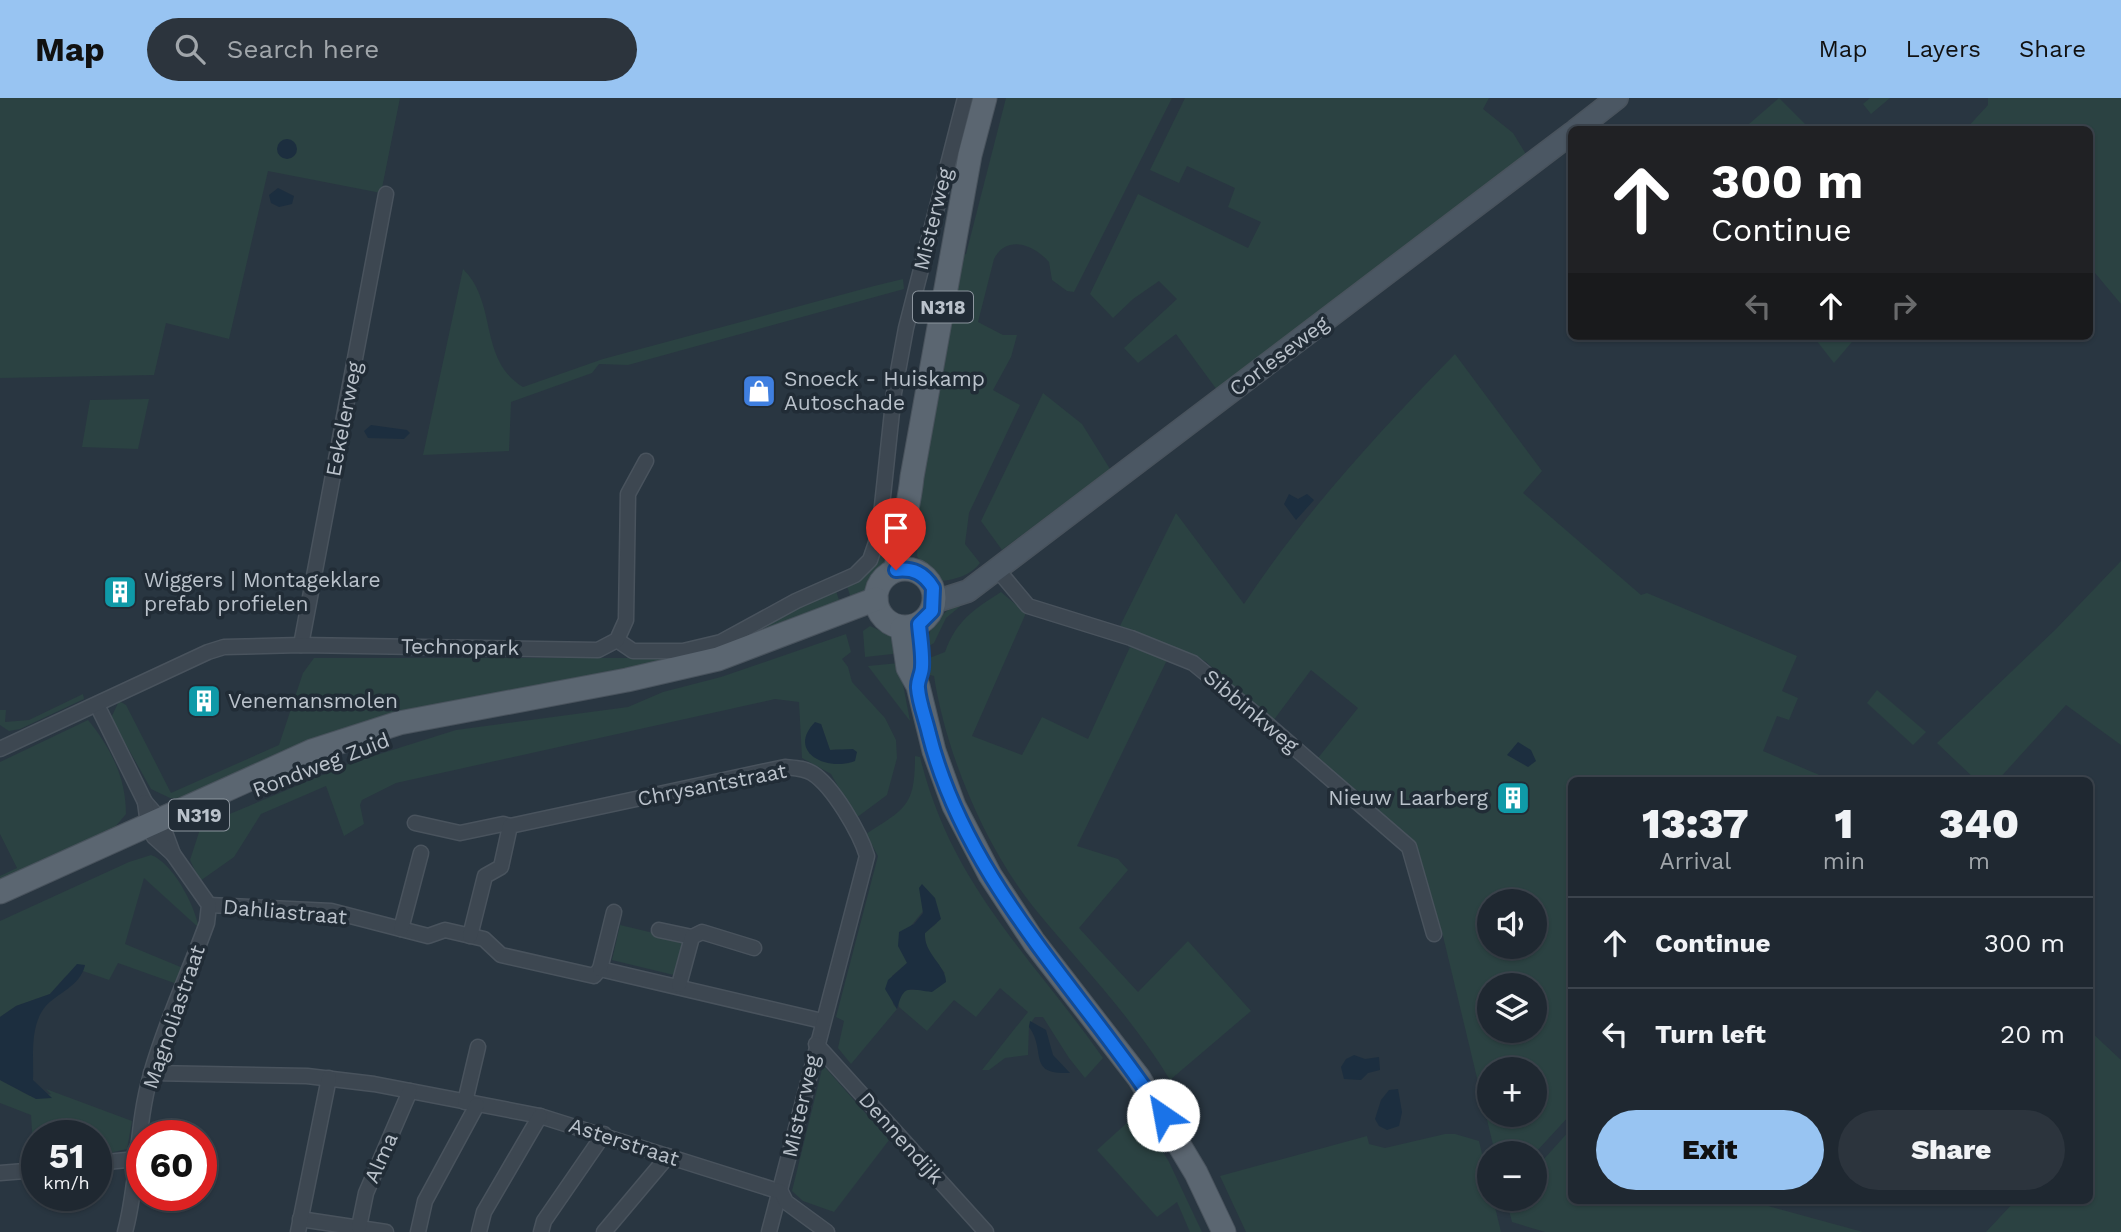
<!DOCTYPE html>
<meta charset="utf-8">
<style>
body{margin:0;font-family:"Work Sans",sans-serif;background:#2c343d;color:#f1f3f6;height:100vh;display:flex;flex-direction:column;font-size:26px;white-space:nowrap}
*{box-sizing:border-box;margin:0}
p{font-size:23px;color:#a1a6ab}
.icon{flex:none;width:38px;height:38px;fill:none;stroke:currentColor;stroke-width:2;stroke-linecap:round;stroke-linejoin:round}
.map{position:relative;flex:1;overflow:hidden}
.drawer{position:absolute;left:1568px;top:679px;width:525px;height:427px;display:flex;flex-direction:column;background:#1f2831;border-radius:10px;box-shadow:0 2px 5px #0004,0 0 0 2px #3c444d}
.drawer>*{flex:none}
.banner{position:absolute;left:1568px;top:28px;width:525px;height:214px;border-radius:10px;box-shadow:0 2px 5px #0004,0 0 0 2px #3c444d;background:#202124;color:#fff;overflow:hidden}
.fabs{position:absolute;left:1477px;top:791px;display:grid;gap:14px}
.fabs a{display:grid;place-items:center;width:70px;height:70px;border-radius:50%;background:#1f2831;box-shadow:0 2px 5px #0004,0 0 0 2px #3c444d;font-size:35px}
.speed{position:absolute;left:21px;top:1022px;display:flex;gap:14px;font-size:35px;font-weight:700;text-align:center}
.speed>*{display:grid;place-content:center;width:91px;height:91px;border-radius:50%;background:#1f2831;box-shadow:0 2px 5px #0004,0 0 0 2px #3c444d;line-height:1}
.speed small{font-size:18px;font-weight:400}
.speed .limit{border:10px solid #d22;background:#fff;color:#111}
.pin{position:absolute;display:grid;place-items:center;width:60px;height:60px;color:#fff;margin:-72px -30px;border-radius:50% 50% 50% 0;rotate:-45deg;box-shadow:0 0 7px #0007}
.pin .icon{rotate:45deg}
.me{position:absolute;width:77px;margin:-38px;rotate:327deg;stroke-linejoin:round;filter:drop-shadow(0 0 5px #0008)}
.turn{display:flex;align-items:center;gap:24px;height:147px;padding:0 28px;font-size:32px}
.turn .icon{width:91px;height:91px;stroke-width:2.5}
.turn b{display:block;font-size:49px;line-height:60px}
.lanes{display:flex;align-items:center;height:66px;padding:0 28px;background:#0003;justify-content:center;gap:35px;direction:ltr}
.lanes .off{opacity:.35}
.eta{display:flex;justify-content:space-evenly;align-items:center;height:119px;text-align:center}
.eta b{font-size:42px;font-weight:800;line-height:49px}
.button{display:flex;gap:14px;margin-top:auto;padding:14px 28px}
.button a{flex:1;height:80px;border-radius:42px;background:#98c4f2;color:#111;font-size:28px;font-weight:800;line-height:80px;text-align:center}
.button a+a{background:#2c343d;color:#f1f3f6}
ul{padding:0;list-style:none}
li{display:flex;align-items:center;gap:21px;height:91px;padding:0 28px;border-top:2px solid #3c444d}
li div{flex:1}
li b{display:block;font-size:26px}
li em{font-style:normal}
header{display:flex;align-items:center;gap:42px;box-sizing:border-box;height:98px;padding:0 35px;background:#98c4f2;color:#111}
header strong{font-size:33px}
nav{display:flex;gap:38px;margin-inline-start:auto;font-size:24px}
.search{width:490px;height:63px;background:#2c343d;display:flex;align-items:center;gap:18px;box-sizing:border-box;padding:0 24px;border-radius:38px;color:#a1a6ab;font-size:26px}
.map>svg:first-child{display:block}
.green{fill:#2b4242;fill-rule:evenodd}
.water{fill:#1c2e3f}
.lines{fill:none;stroke-linecap:round;stroke-linejoin:round}
.street-casing{stroke:#49535d;stroke-width:17}
.secondary-casing{stroke:#49535d;stroke-width:24}
.primary-casing{stroke:#49535d;stroke-width:25}
.street{stroke:#3d4751;stroke-width:14}
.secondary{stroke:#4b5763;stroke-width:21}
.primary{stroke:#5b6671;stroke-width:23}
.route-casing{stroke:#114b97;stroke-width:18}
.route{stroke:#1a73e8;stroke-width:12}
.labels{text-anchor:middle;stroke-width:7;stroke-linejoin:round;paint-order:stroke}
.shield{fill:#212c36;stroke:#8c959e;stroke-width:2}
.shield-label{font-size:19px;font-weight:bold;fill:#bac2cb}
.street-label{font-size:21px;fill:#bac2cb;stroke:#212c36}
.poi-label{font-size:21px;fill:#bac2cb;stroke:#212c36;text-anchor:start}
</style>
<header>
<strong>Map</strong>
<div class="search"><svg class="icon" aria-label="search" viewBox="0 0 24 24"><circle cx="10" cy="10" r="6"/><path d="M15 15l6 6"/></svg>Search here</div>
<nav><a>Map</a><a>Layers</a><a>Share</a></nav>
</header>
<div class="map">
<svg width="2121" height="1134" viewBox="0 0 2121 1134">
<rect width="100%" height="100%" fill="#293641"/>
<g class="green">
<polygon points="0,0 400,0 381,95 268,73 229,241 166,225 154,277 0,280"/>
<path d="M1006,0h166l-98,194 -7,-1 -15,-11 -3,-18c-15,-17 -42,-28 -55,-3l-16,63 25,13h14l-6,22 -18,33 27,15 -51,108 -4,31 15,19c-9,12 -25,17 -40,18l-15,-12 -8,-13 2,-54 38,-245 9,-3z"/>
<polygon points="1185,0 1489,0 1483,11 1513,35 1527,58 1217,292 1176,236 1138,265 1124,250 1177,201 1159,183 1133,201 1113,220 1090,196 1138,96 1248,150 1261,124 1228,109 1235,90 1187,68 1179,85 1150,72"/>
<polygon points="1779,0 1810,31 1770,31 1765,28 1742,32"/>
<polygon points="1870,0 1890,0 1871,16 1863,6"/>
<polygon points="1988,0 2121,0 2121,206 2090,169 2090,32 1965,32 1988,7"/>
<path d="M463,171c35,34 15,91 60,118l80,-28 271,-73 29,-7 1,10 -276,76 -29,-1 -7,9 -81,29 -2,49 -86,4z"/>
<polygon points="1813,238 1857,238 1834,265"/>
<path d="M1455,256l87,117 -19,22 118,102 6,-2 150,63 -15,35 16,7 -9,22 -12,-4 -14,35 68,29h-259l-1,334 -36,39h-40l-52,-217 -24,-83 -9,-16 -92,-79 40,-50 -47,-38 -38,51 -68,-60 -87,-31 58,-117 68,91c60,-91 135,-172 211,-250zM1489,803h46v46h-46zM1489,887h46v46h-46zM1489,971h46v46h-46z"/>
<polygon points="1043,295 1082,326 1110,371 1002,452 981,423"/>
<polygon points="149,301 138,351 82,349 90,302"/>
<path d="M889,440l4,20 -5,10 -10,7 -7,14 -20,9 -4,-12c18,-14 35,-25 42,-48z"/>
<polygon points="2121,463 2121,647 2066,607 1998,682 1976,682 1937,645 2056,531"/>
<polygon points="836,493 840,505 757,535 787,515"/>
<path d="M1001,494l25,21 -54,123 50,19 20,-38 46,22 42,-92 37,13 -90,186 41,13 10,11 -49,58 59,64 50,-51 63,70 -81,69c-38,-63 -89,-115 -135,-171 -50,-62 -89,-155 -101,-233l-8,-2 -2,-14 21,-8c11,-31 29,-43 56,-60z"/>
<path d="M974,497l-28,23 -12,25 -7,4c1,-29 25,-40 47,-52z"/>
<polygon points="870,528 892,538 901,555 865,559 863,533"/>
<path d="M846,536l5,18 -9,7 6,8 4,15 33,36 11,22 1,18 -10,37 -31,23 -25,-44 -29,-16 -3,-56 -24,-3 -379,84 -34,17 -2,5 4,19 -20,12 -18,-50 -65,28 -27,43 -34,24 -10,-21 11,-34 150,-63 105,-33 172,-23 35,-15 58,-15zM821,626l9,26 12,-1 -33,5z"/>
<polygon points="314,560 678,560 499,597 189,701 170,700 151,691 111,620 119,603 126,607 171,695 279,647 303,575"/>
<polygon points="899,565 910,623 868,568"/>
<polygon points="1877,592 1926,634 1913,647 1867,605"/>
<polygon points="83,596 84,601 20,631 9,633 0,627 0,612 6,612 5,624 29,622"/>
<path d="M88,622c23,28 38,58 38,94l-11,13 -1,8 -114,54v-13l17,-8 -17,-34v-72z"/>
<path d="M915,658l5,1c32,130 110,197 183,301l-18,20 -16,-20 -26,-41h-8l-6,8 -1,30 -23,3 -16,12h-7l46,-58 -28,-24 -24,29 -22,-17 -27,31 -28,-24 -1,-7 7,-10h16l24,-17c-10,-11 -21,-24 -20,-40l12,-10 -16,-26 3,13 -14,17 -3,36 -15,13 1,28 4,5 -46,55 -13,-16 6,-27 -8,-4 42,-161 -12,-22c40,-26 49,-28 49,-78z"/>
<path d="M151,757c22,8 43,49 48,73l-55,-50 -19,66 58,24 -6,16 -59,-21 -9,17 -26,-9 2,-6 -20,12 -15,17 -34,12 -16,11v-96l129,-59z"/>
<polygon points="620,827 683,842 674,877 612,862"/>
<polygon points="2090,933 2121,962 2121,1134 1986,1134 2015,1103 2090,1102"/>
<polygon points="823,967 889,1042 834,1114 803,1103 792,1093"/>
<polygon points="0,982 30,998 51,996 46,991 132,1023 127,1051 96,1058 96,1038 37,1038 37,1063 34,1063 31,1017 0,1005"/>
<polygon points="1139,1014 1169,1064 1202,1134 1190,1134 1177,1104 1157,1119 1097,1052"/>
<polygon points="1571,1031 1572,1102 1750,1103 1863,1134 1545,1134 1512,1124 1506,1101 1535,1101 1535,1071"/>
<polygon points="1445,1036 1455,1036 1479,1043 1489,1085 1489,1101 1493,1101 1501,1134 1246,1134 1220,1078 1367,1038 1369,1046 1385,1050"/>
</g>
<g class="water">
<circle cx="287" cy="51" r="10"/>
<polygon points="278,90 294,98 292,106 279,109 271,105 269,97"/>
<polygon points="371,327 407,332 410,335 404,341 368,340 364,333"/>
<polygon points="1289,396 1298,401 1307,396 1314,402 1296,422 1284,406"/>
<path d="M815,624l6,2 9,26 23,-1 4,3 -2,9c-28,11 -69,-9 -40,-39z"/>
<polygon points="1518,644 1531,652 1536,663 1528,669 1507,657"/>
<path d="M922,786l13,14 6,21 -16,14c-2,20 21,32 21,49l-14,10c-25,-3 -28,-8 -35,17l-12,-20 3,-9 19,-17 -9,-17 1,-14 15,-8 9,-11 -4,-25z"/>
<path d="M77,866l8,1c-5,22 -27,27 -40,42 -16,20 -11,52 -12,73l19,18 -16,1 -36,-19v-63l16,-11 34,-12z"/>
<path d="M1030,923l16,9 7,25 17,18c-44,2 -23,-22 -41,-46z"/>
<polygon points="1354,957 1365,961 1379,959 1380,972 1368,975 1361,982 1344,981 1341,969 1346,961"/>
<polygon points="1398,991 1402,1014 1399,1028 1387,1032 1379,1028 1375,1021 1381,1002 1389,992"/>
</g>
<g class="lines">
<g class="street-casing">
<g id="street">
<polyline points="997,471 1028,508 1131,540 1193,565 1259,619 1409,749 1434,836"/>
<polyline points="617,542 633,553 683,553 721,544 796,503 855,477 870,462 879,436 894,295 906,230 965,0"/>
<polyline points="301,547 386,96"/>
<polyline points="97,607 145,704 160,721 173,756"/>
<polyline points="0,651 208,554 224,549 301,547 598,552 617,542 626,522 628,396 646,363"/>
<polyline points="415,725 460,735 503,726 510,728"/>
<polyline points="209,807 331,813 428,838 445,832 484,841 501,857 594,878 600,871 822,923"/>
<polyline points="401,831 421,755"/>
<polyline points="659,832 692,839"/>
<path d="M470,838l15,-60 16,-9 9,-41 275,-59c10,1 19,1 27,6 21,13 48,60 55,83l-98,376"/>
<polyline points="600,871 614,814"/>
<polyline points="679,887 692,839 702,834 754,850"/>
<polyline points="816,946 986,1134"/>
<polyline points="151,975 307,978 374,986 540,1018 781,1094 786,1104 827,1134"/>
<polyline points="465,1004 478,949"/>
<polyline points="96,1065 137,1061"/>
<polyline points="0,1075 37,1072"/>
<polyline points="300,1121 386,1134"/>
<polyline points="359,1129 366,1095 410,993"/>
<path d="M125,1134c14,-52 11,-106 26,-158 14,-51 38,-101 56,-151l2,-18 -36,-51 -19,-17 -6,-13 -3,-22"/>
<polyline points="298,1134 329,980"/>
<polyline points="418,1134 425,1103 477,1007"/>
<polyline points="479,1134 484,1114 540,1018"/>
<polyline points="541,1134 544,1123 604,1036"/>
<polyline points="604,1134 668,1058"/>
</g>
</g>
<g class="secondary-casing">
<g id="secondary">
<polyline points="1576,32 1617,0"/>
<polyline points="934,504 968,493 997,471 1572,35"/>
</g>
</g>
<g class="primary-casing">
<g id="primary">
<circle cx="905" cy="500" r="29"/>
<path d="M896,472c3,-32 13,-61 16,-93l58,-322 15,-57"/>
<polyline points="902,530 908,570 918,588 934,653 954,708 990,777 1034,844 1139,980 1196,1075 1224,1134"/>
<polyline points="0,794 312,653 399,625 627,582 718,561 876,501"/>
</g>
</g>
<use href="#street" class="street"/>
<use href="#secondary" class="secondary"/>
<use href="#primary" class="primary"/>
</g>
<g class="lines">
<g class="route-casing">
<path id="route" d="M896,472c17,-2 28,3 37,18l-1,23 -13,13c1,14 4,29 3,43 0,7 -5,14 -4,21 1,15 8,32 11,46 37,148 153,257 234,381"/>
</g>
<use href="#route" class="route"/>
</g>
<defs>
<g id="shop-square" transform="scale(1.75)"><rect x="-9" y="-9" width="18" height="18" rx="4" fill="#3f7fe0" stroke="#212c36"/><path d="M-5-2.5h2.3a2.7 3.5 0 0 1 5.4 0H5L5.5 6h-11ZM-1.5-2.5h3a1.5 2.3 0 0 0-3 0Z" fill="#fff"/></g>
<g id="building-square" transform="scale(1.75)"><rect x="-9" y="-9" width="18" height="18" rx="4" fill="#0f9aa8" stroke="#212c36"/><path d="M-4-6H4V6H1V3H-1V6H-4ZM-2.5-4.3h1.7v1.8h-1.7ZM.8-4.3h1.7v1.8H.8ZM-2.5-1h1.7V.8h-1.7ZM.8-1h1.7V.8H.8Z" fill="#fff"/></g>
</defs>
<g fill-rule="evenodd">
<use href="#shop-square" x="759" y="293"/>
<use href="#building-square" x="120" y="494"/>
<use href="#building-square" x="204" y="603"/>
<use href="#building-square" x="1513" y="700"/>
</g>
<g class="labels">
<g class="shield">
<rect x="913" y="193.5" width="60" height="31" rx="5"/>
<rect x="169" y="701.5" width="60" height="31" rx="5"/>
</g>
<g class="shield-label">
<text x="943" y="216">N318</text>
<text x="199" y="724">N319</text>
</g>
<g class="street-label">
<text transform="translate(933 121) rotate(-76)" y="7">Misterweg</text>
<text transform="translate(1279 258) rotate(-37)" y="7">Corleseweg</text>
<text transform="translate(344 321) rotate(-79)" y="7">Eekelerweg</text>
<text transform="translate(460 549) rotate(1)" y="7">Technopark</text>
<text transform="translate(1251 613) rotate(40)" y="7">Sibbinkweg</text>
<text transform="translate(321 667) rotate(-21)" y="7">Rondweg Zuid</text>
<text transform="translate(712 687) rotate(-11)" y="7">Chrysantstraat</text>
<text transform="translate(285 814) rotate(5)" y="7">Dahliastraat</text>
<text transform="translate(174 919) rotate(-71)" y="7">Magnoliastraat</text>
<text transform="translate(801 1008) rotate(-77)" y="7">Misterweg</text>
<text transform="translate(901 1040) rotate(48)" y="7">Dennendijk</text>
<text transform="translate(624 1044) rotate(18)" y="7">Asterstraat</text>
<text transform="translate(381 1060) rotate(-66)" y="7">Alma</text>
</g>
<g class="poi-label">
<text x="784" y="288">Snoeck - Huiskamp<tspan x="784" dy="24">Autoschade</tspan></text>
<text x="144" y="489">Wiggers | Montageklare<tspan x="144" dy="24">prefab profielen</tspan></text>
<text x="228" y="610">Venemansmolen</text>
<text x="1488" y="707" text-anchor="end">Nieuw Laarberg</text>
</g>
</g>
</svg>
<div class="fabs">
<a><svg class="icon" aria-label="sound" viewBox="0 0 24 24"><path d="M4 9h4l5-4v14l-5-4H4zM17 9q2 3 0 6"/></svg></a>
<a><svg class="icon" aria-label="layers" viewBox="0 0 24 24"><path d="M12 4l9 5-9 5-9-5zM3 14l9 5 9-5"/></svg></a>
<a>+</a>
<a>−</a>
</div>
<div class="speed"><div>51<small>km/h</small></div><div class="limit">60</div></div>
<div class="pin" style="left:896px;top:472px;background:#d93025"><svg class="icon" aria-label="arrive" viewBox="0 0 24 24"><path d="M6 21V4h12l-3 4 3 4H6"/></svg></div>
<svg class="me" style="left:1163px;top:1017px" viewBox="-20 -20 40 40"><circle r="19" fill="#fff"/><path d="M0-13L10 11 0 6-10 11z" fill="#1a73e8"/></svg>
<div class="banner">
<div class="turn"><svg class="icon" aria-label="ahead" viewBox="0 0 24 24"><path d="M12 20V5M6 11l6-6 6 6"/></svg><div><b>300 m</b>Continue</div></div>
<div class="lanes"><svg class="icon off" aria-label="left" viewBox="0 0 24 24"><path d="M17 20v-9H6M10 6l-5 5 5 5"/></svg><svg class="icon" aria-label="ahead" viewBox="0 0 24 24"><path d="M12 20V5M6 11l6-6 6 6"/></svg><svg class="icon off" aria-label="right" viewBox="0 0 24 24"><path d="M7 20v-9h11M14 6l5 5-5 5"/></svg></div>
</div>
<section class="drawer">
<div class="eta">
<div><b>13:37</b><p>Arrival</p></div>
<div><b>1</b><p>min</p></div>
<div><b>340</b><p>m</p></div>
</div>
<ul>
<li><svg class="icon" aria-label="ahead" viewBox="0 0 24 24"><path d="M12 20V5M6 11l6-6 6 6"/></svg><div><b>Continue</b></div><em>300 m</em></li>
<li><svg class="icon" aria-label="left" viewBox="0 0 24 24"><path d="M17 20v-9H6M10 6l-5 5 5 5"/></svg><div><b>Turn left</b></div><em>20 m</em></li>
</ul>
<div class="button"><a>Exit</a><a>Share</a></div>
</section>
</div>
